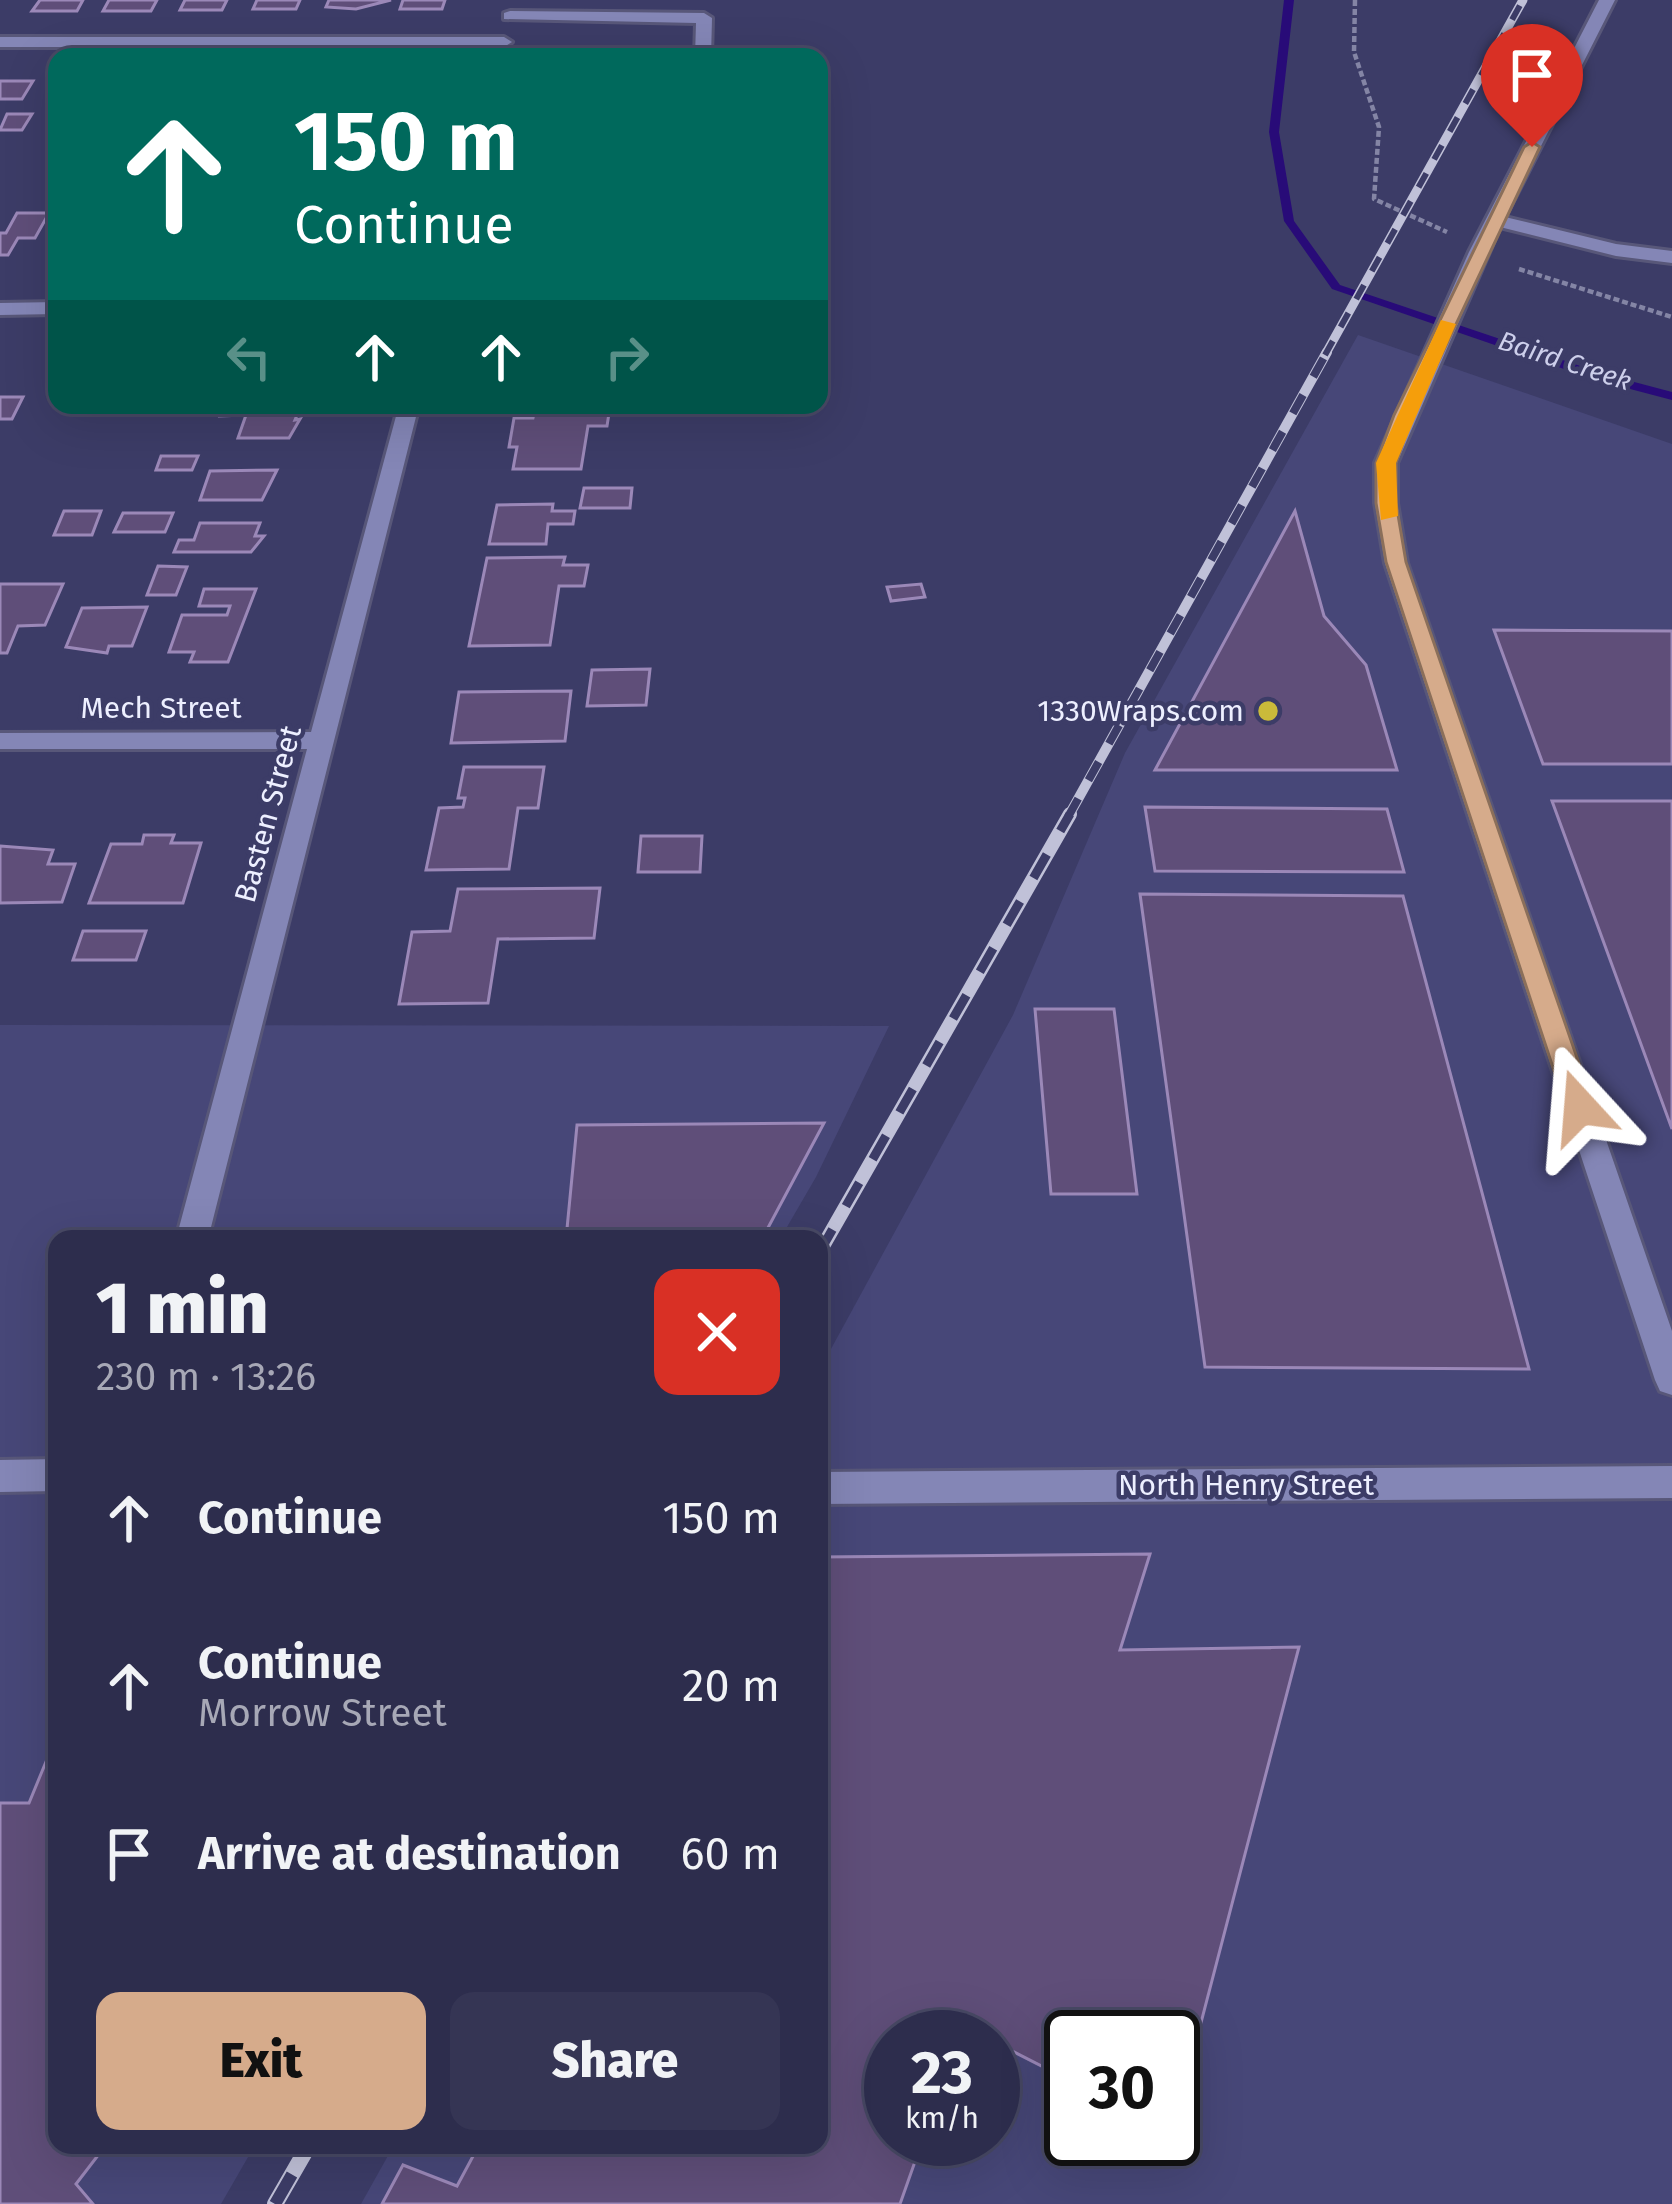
<!DOCTYPE html>
<meta charset="utf-8">
<style>
body{margin:0;font-family:"Fira Sans",sans-serif;background:#353554;color:#f1f3f6;height:100vh;display:flex;flex-direction:column;font-size:45px;white-space:nowrap}
*{box-sizing:border-box;margin:0}
p{font-size:39px;color:#a7a8b6}
.icon{flex:none;width:66px;height:66px;fill:none;stroke:currentColor;stroke-width:2;stroke-linecap:round;stroke-linejoin:round}
.map{position:relative;flex:1;overflow:hidden}
.drawer{position:absolute;left:48px;top:1230px;width:780px;height:924px;display:flex;flex-direction:column;background:#2d2d4d;border-radius:24px;box-shadow:0 12px 48px #0002,0 0 0 3px #484965}
.drawer>*{flex:none}
.guide{position:absolute;left:48px;top:48px;width:780px;height:366px;border-radius:24px;box-shadow:0 12px 48px #0002,0 0 0 3px #484965;background:#00695c;color:#fff;overflow:hidden}
.speed{position:absolute;left:864px;top:2010px;display:flex;gap:24px;font-size:60px;font-weight:700;text-align:center}
.speed>*{display:grid;place-content:center;width:156px;height:156px;border-radius:50%;background:#2d2d4d;box-shadow:0 12px 48px #0002,0 0 0 3px #484965;line-height:1}
.speed small{font-size:30px;font-weight:400}
.speed .limit{border:6px solid #111;border-radius:18px;background:#fff;color:#111}
.pin{position:absolute;display:grid;place-items:center;width:102px;height:102px;color:#fff;margin:-123px -51px;border-radius:50% 50% 50% 0;rotate:-45deg;box-shadow:0 0 12px #0007}
.pin .icon{rotate:45deg}
.me{position:absolute;width:132px;margin:-66px;rotate:341deg;stroke-linejoin:round;filter:drop-shadow(0 0 9px #0008)}
.turn{display:flex;align-items:center;gap:42px;height:252px;padding:0 48px;font-size:54px}
.turn .icon{width:156px;height:156px;stroke-width:2.5}
.turn b{display:block;font-size:84px;line-height:102px}
.lanes{display:flex;align-items:center;height:114px;padding:0 48px;background:#0003;justify-content:center;gap:60px;direction:ltr}
.lanes .off{opacity:.35}
.round{display:grid;place-items:center;flex:none;width:126px;height:126px;border-radius:24px;background:#353554}
.summary{display:flex;align-items:center;justify-content:space-between;height:204px;padding:0 48px}
h1{font-size:72px;font-weight:800;line-height:90px}
.cta{display:flex;gap:24px;margin-top:auto;padding:24px 48px}
.cta a{flex:1;height:138px;border-radius:24px;background:#d6ab8b;color:#111;font-size:48px;font-weight:800;line-height:138px;text-align:center}
.cta a+a{background:#353554;color:#f1f3f6}
ul{padding:0;list-style:none}
li{display:flex;align-items:center;gap:36px;height:168px;padding:0 48px}
li div{flex:1}
li b{display:block;font-size:45px}
li em{font-style:normal}
.map>svg:first-child{display:block}
.built{fill:#474778;fill-rule:evenodd}
.lines{fill:none;stroke-linecap:round;stroke-linejoin:round}
.stream{fill:#280b78;fill-rule:evenodd}
.building{fill:#5f4e79;stroke:#9b88b8;stroke-width:3}
.minor-casing{stroke:#585779;stroke-width:6}
.path{stroke:#8485a5;stroke-width:4.5;stroke-dasharray:6 3;stroke-linecap:butt}
.minor{fill:#8486b6;fill-rule:evenodd}
.rail-far3-casing{stroke:#c0c1d8;stroke-width:9}
.rail-far2-casing{stroke:#c0c1d8;stroke-width:10}
.rail-far1-casing{stroke:#c0c1d8;stroke-width:14}
.rail-casing{stroke:#c0c1d8;stroke-width:16}
.rail-far3{stroke:#3c3c67;stroke-width:6;stroke-dasharray:16;stroke-linecap:butt}
.rail-far2{stroke:#3c3c67;stroke-width:8;stroke-dasharray:21;stroke-linecap:butt}
.rail-far1{stroke:#3c3c67;stroke-width:9;stroke-dasharray:27;stroke-linecap:butt}
.rail{stroke:#3c3c67;stroke-width:12;stroke-dasharray:34;stroke-linecap:butt}
.route{fill:#d6ab8b;stroke:#8b6f5a;stroke-width:3}
.slow{fill:#f59e0b}
.poi-dot{fill:#caba3a;stroke:#3c3c67;stroke-width:4.5}
.labels{text-anchor:middle;stroke-width:9;stroke-linejoin:round;paint-order:stroke}
.far-water-label{font-size:27px;font-style:italic;fill:#cdcfeb;stroke:#3c3c67}
.street-label{font-size:30px;fill:#edefff;stroke:#3c3c67}
.poi-label{font-size:30px;fill:#edefff;stroke:#3c3c67;text-anchor:end}
</style>
<div class="map">
<svg width="1672" height="2204" viewBox="0 0 1672 2204">
<rect width="100%" height="100%" fill="#3c3c67"/>
<g class="built">
<path d="M1358,335l314,109v1760h-1311l33,-59h425v-774l194,-356 112,-262zM891,2037h102v102h-102zM1071,2037h102v102h-102z"/>
<polygon points="0,1025 889,1026 816,1177 780,1239 57,1239 57,2145 255,2145 221,2204 0,2204"/>
</g>
<g class="lines">
<polygon class="stream" points="1284,0 1294,0 1279,132 1294,221 1340,285 1604,374 1672,392 1672,400 1596,380 1332,289 1284,221 1269,132"/>
</g>
<g class="building">
<polygon points="40,0 83,0 77,11 32,11"/>
<polygon points="109,0 157,0 151,11 103,11"/>
<polygon points="185,0 227,0 222,10 180,10"/>
<polygon points="257,0 300,0 296,9 253,9"/>
<polygon points="329,0 391,0 356,9 326,7"/>
<polygon points="403,0 445,0 442,9 400,9"/>
<polygon points="0,81 33,81 22,99 0,99"/>
<polygon points="7,114 32,114 22,130 0,130"/>
<polygon points="17,213 49,213 35,238 18,238 8,255 0,255 0,233 6,233"/>
<polygon points="0,397 23,397 12,419 0,419"/>
<polygon points="224,405 300,408 295,420 300,419 289,438 238,438 246,415 220,416"/>
<polygon points="536,405 610,407 607,426 588,426 581,469 513,469 517,447 509,447 514,418 533,418"/>
<polygon points="161,456 198,456 192,470 156,470"/>
<polygon points="277,470 262,500 200,500 210,471"/>
<polygon points="584,488 632,488 630,508 580,508"/>
<polygon points="553,504 552,511 575,511 573,524 548,524 546,544 489,544 497,505"/>
<polygon points="64,511 101,511 92,535 54,535"/>
<polygon points="1295,511 1324,616 1366,665 1397,770 1155,770"/>
<polygon points="123,513 173,513 165,532 114,532"/>
<polygon points="200,523 260,523 255,536 264,536 251,552 174,552 179,540 194,540"/>
<polygon points="565,557 563,565 588,565 584,586 559,586 550,645 469,646 487,558"/>
<polygon points="158,566 187,567 176,595 147,595"/>
<polygon points="0,584 63,584 45,625 18,626 7,653 0,653"/>
<polygon points="921,584 925,597 891,601 887,587"/>
<polygon points="204,589 256,589 228,662 190,662 194,652 169,652 182,615 227,615 230,606 199,606"/>
<polygon points="147,607 132,646 109,646 107,653 66,647 82,608"/>
<polygon points="1494,630 1672,631 1672,764 1543,764"/>
<polygon points="650,669 646,705 587,706 592,670"/>
<polygon points="571,691 565,741 451,743 459,692"/>
<polygon points="464,767 544,767 538,808 518,808 509,869 426,870 439,808 463,807 465,798 458,798"/>
<polygon points="1552,801 1672,801 1672,1129"/>
<polygon points="1145,807 1387,809 1404,872 1155,871"/>
<polygon points="144,835 174,835 171,843 201,843 183,903 89,903 111,844 142,844"/>
<polygon points="641,836 702,836 700,872 638,872"/>
<polygon points="0,846 53,850 48,864 75,864 62,902 0,903"/>
<polygon points="600,888 594,938 498,939 488,1003 399,1004 412,932 450,931 458,889"/>
<polygon points="1140,894 1403,896 1529,1369 1205,1367"/>
<polygon points="83,931 146,931 136,960 73,960"/>
<polygon points="1035,1009 1114,1009 1137,1194 1051,1194"/>
<polygon points="824,1123 762,1239 566,1239 577,1125"/>
<polygon points="1150,1554 1120,1650 1299,1647 1173,2130 1173,2037 1071,2037 1071,2081 963,2026 959,2037 891,2037 891,2139 923,2139 900,2204 382,2204 403,2165 457,2186 479,2145 819,2145 819,1557"/>
<polygon points="57,1735 57,2145 106,2145 76,2184 93,2204 0,2204 0,1803 29,1803"/>
</g>
<g class="lines">
<g class="minor-casing">
<g id="minor">
<polygon points="1599,0 1615,0 1505,217 1616,244 1672,251 1672,263 1616,256 1500,227 1397,463 1397,503 1407,563 1672,1331 1672,1395 1660,1391 1655,1380 1385,563 1375,503 1375,463 1469,252"/>
<polygon points="510,11 704,13 712,18 711,57 695,57 696,23 504,19 504,13"/>
<polygon points="0,37 504,37 512,42 504,47 0,47"/>
<polygon points="57,302 57,314 0,315 0,303"/>
<polygon points="399,405 419,405 208,1239 176,1239 307,749 0,749 0,733 311,732"/>
<polygon points="57,1459 57,1491 0,1492 0,1460"/>
<polygon points="1672,1466 1672,1498 819,1504 819,1472"/>
</g>
</g>
<g class="path">
<polyline points="1355,0 1354,52 1379,127 1374,199 1447,232"/>
<polyline points="1519,269 1672,317"/>
</g>
<use href="#minor" class="minor"/>
<g class="rail-far3-casing">
<polyline id="rail-far3" points="1325,355 1523,0"/>
</g>
<g class="rail-far2-casing">
<polyline id="rail-far2" points="1068,817 1327,352"/>
</g>
<g class="rail-far1-casing">
<polyline id="rail-far1" points="819,1253 1070,814"/>
</g>
<g class="rail-casing">
<polyline id="rail" points="275,2204 309,2145"/>
</g>
<use href="#rail-far3" class="rail-far3"/>
<use href="#rail-far2" class="rail-far2"/>
<use href="#rail-far1" class="rail-far1"/>
<use href="#rail" class="rail"/>
</g>
<polygon class="route" points="1532,142 1540,147 1413,415 1396,463 1396,503 1406,562 1594,1107 1580,1118 1566,1107 1386,562 1376,503 1376,463 1394,415 1524,147"/>
<polygon class="slow" points="1441,320 1456,324 1396,463 1398,516 1381,520 1376,463"/>
<circle class="poi-dot" cx="1268" cy="711" r="12"/>
<g class="labels">
<g class="far-water-label">
<text transform="translate(1565 361) rotate(18)" y="9">Baird Creek</text>
</g>
<g class="street-label">
<text x="161" y="718">Mech Street</text>
<text transform="translate(268 814) rotate(-75)" y="10">Basten Street</text>
<text x="1246" y="1495">North Henry Street</text>
</g>
<g class="poi-label">
<text x="1244" y="721">1330Wraps.com</text>
</g>
</g>
</svg>
<div class="speed"><div>23<small>km/h</small></div><div class="limit">30</div></div>
<div class="pin" style="left:1532px;top:147px;background:#d93025"><svg class="icon" aria-label="arrive" viewBox="0 0 24 24"><path d="M6 21V4h12l-3 4 3 4H6"/></svg></div>
<svg class="me" style="left:1580px;top:1107px" viewBox="-20 -20 40 40"><path d="M0-17L14 15 0 8-14 15z" fill="#d6ab8b" stroke="#fff" stroke-width="4"/></svg>
<div class="guide">
<div class="turn"><svg class="icon" aria-label="ahead" viewBox="0 0 24 24"><path d="M12 20V5M6 11l6-6 6 6"/></svg><div><b>150 m</b>Continue</div></div>
<div class="lanes"><svg class="icon off" aria-label="left" viewBox="0 0 24 24"><path d="M17 20v-9H6M10 6l-5 5 5 5"/></svg><svg class="icon" aria-label="ahead" viewBox="0 0 24 24"><path d="M12 20V5M6 11l6-6 6 6"/></svg><svg class="icon" aria-label="ahead" viewBox="0 0 24 24"><path d="M12 20V5M6 11l6-6 6 6"/></svg><svg class="icon off" aria-label="right" viewBox="0 0 24 24"><path d="M7 20v-9h11M14 6l5 5-5 5"/></svg></div>
</div>
<section class="drawer">
<div class="summary"><div><h1>1 min</h1><p>230 m · 13:26</p></div><a class="round" style="background:#d93025;color:#fff"><svg class="icon" aria-label="close" viewBox="0 0 24 24"><path d="M6 6l12 12M18 6L6 18"/></svg></a></div>
<ul>
<li><svg class="icon" aria-label="ahead" viewBox="0 0 24 24"><path d="M12 20V5M6 11l6-6 6 6"/></svg><div><b>Continue</b></div><em>150 m</em></li>
<li><svg class="icon" aria-label="ahead" viewBox="0 0 24 24"><path d="M12 20V5M6 11l6-6 6 6"/></svg><div><b>Continue</b><p>Morrow Street</p></div><em>20 m</em></li>
<li><svg class="icon" aria-label="arrive" viewBox="0 0 24 24"><path d="M6 21V4h12l-3 4 3 4H6"/></svg><div><b>Arrive at destination</b></div><em>60 m</em></li>
</ul>
<div class="cta"><a>Exit</a><a>Share</a></div>
</section>
</div>
